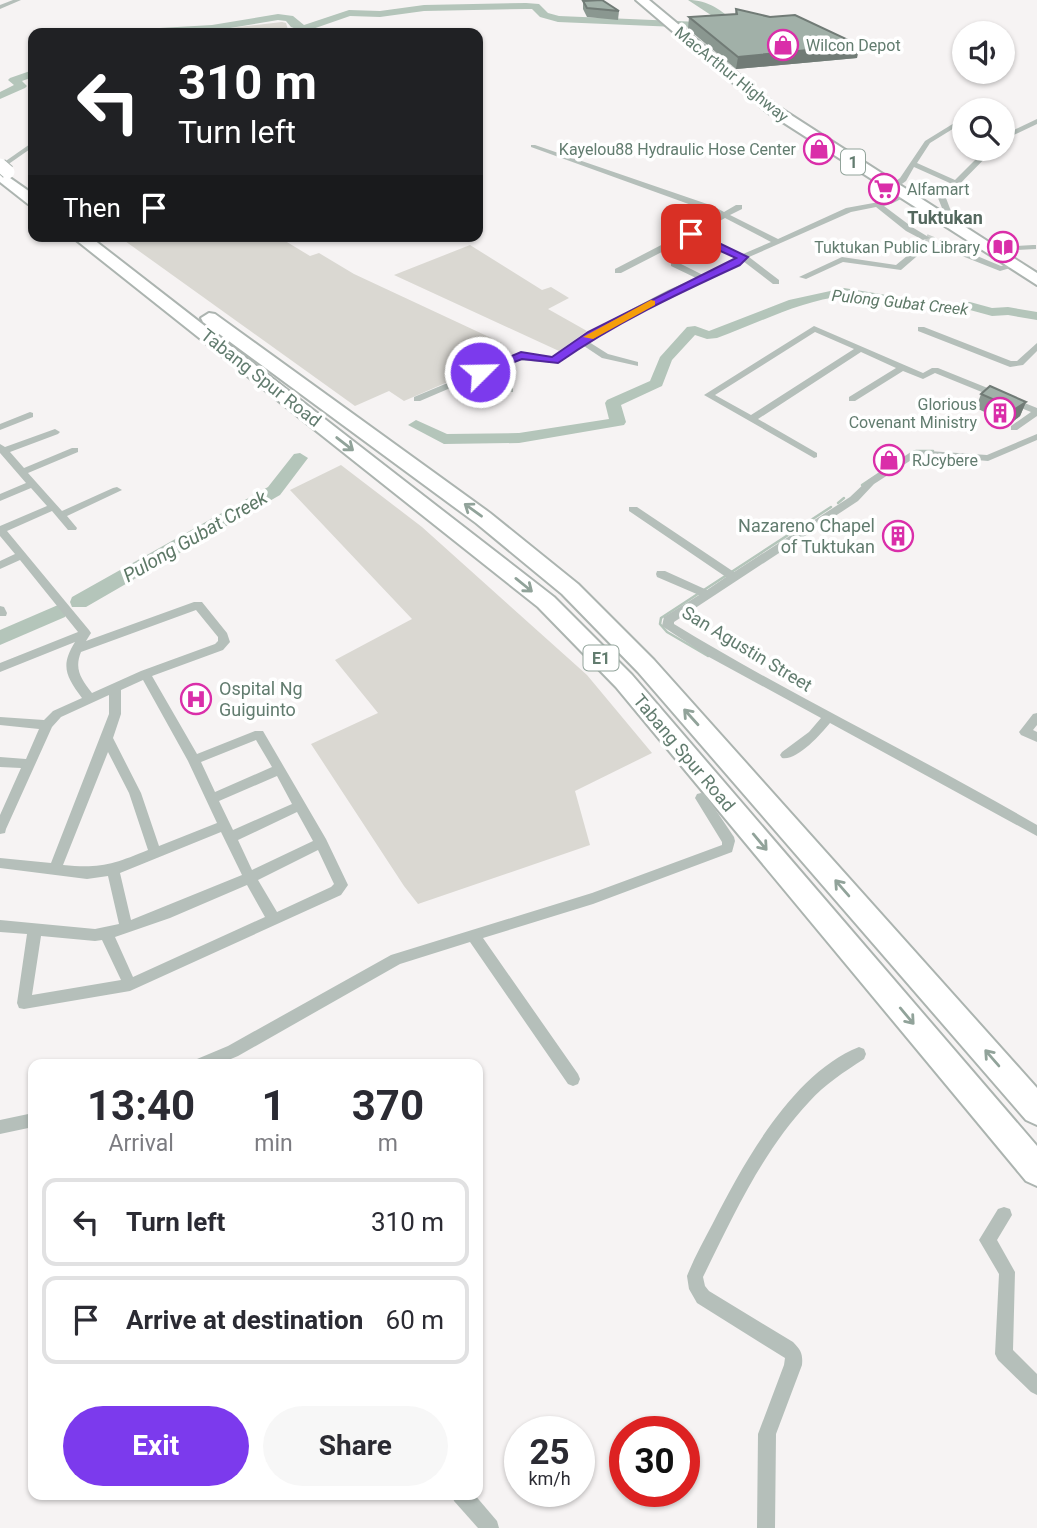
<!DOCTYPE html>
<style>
body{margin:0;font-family:Roboto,sans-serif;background:#f7f7f7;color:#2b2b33;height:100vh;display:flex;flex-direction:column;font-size:26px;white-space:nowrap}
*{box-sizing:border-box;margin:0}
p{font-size:23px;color:#7c7c81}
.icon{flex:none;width:38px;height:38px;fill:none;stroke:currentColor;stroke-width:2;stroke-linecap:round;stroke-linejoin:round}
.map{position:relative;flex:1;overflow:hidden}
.details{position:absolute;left:28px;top:1059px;width:455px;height:441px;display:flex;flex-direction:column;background:#fff;border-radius:14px;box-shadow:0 2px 5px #0004}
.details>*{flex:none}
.top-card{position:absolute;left:28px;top:28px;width:455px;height:214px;border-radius:14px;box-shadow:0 2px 5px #0004;background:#202124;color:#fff;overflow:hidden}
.fabs{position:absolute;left:952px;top:21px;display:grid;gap:14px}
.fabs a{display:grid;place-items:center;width:63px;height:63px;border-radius:50%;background:#fff;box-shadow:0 2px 5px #0004;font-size:35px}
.speed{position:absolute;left:504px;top:1416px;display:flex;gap:14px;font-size:35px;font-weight:700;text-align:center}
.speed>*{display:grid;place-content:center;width:91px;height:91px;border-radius:50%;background:#fff;box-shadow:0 2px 5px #0004;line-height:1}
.speed small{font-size:18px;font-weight:400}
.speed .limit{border:10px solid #d22;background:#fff;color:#111}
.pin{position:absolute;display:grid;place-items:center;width:60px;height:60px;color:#fff;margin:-30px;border-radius:14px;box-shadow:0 4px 10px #0006}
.me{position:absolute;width:77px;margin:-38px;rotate:67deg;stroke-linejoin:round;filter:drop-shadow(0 0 5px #0008)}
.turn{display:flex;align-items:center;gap:24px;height:147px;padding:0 35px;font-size:32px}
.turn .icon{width:91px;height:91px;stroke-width:2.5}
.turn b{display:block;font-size:49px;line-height:60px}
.then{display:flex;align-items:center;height:66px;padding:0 35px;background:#0003;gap:14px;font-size:26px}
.eta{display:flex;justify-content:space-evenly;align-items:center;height:119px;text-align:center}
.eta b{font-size:42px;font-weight:700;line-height:49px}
.button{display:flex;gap:14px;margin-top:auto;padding:14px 35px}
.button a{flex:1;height:80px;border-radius:42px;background:#7c3aed;color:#fff;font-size:28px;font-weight:700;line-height:80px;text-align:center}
.button a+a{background:#f7f7f7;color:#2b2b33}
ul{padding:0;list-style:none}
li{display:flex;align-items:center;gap:21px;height:88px;margin:0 14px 10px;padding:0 21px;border:4px solid #e1e1e2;border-radius:14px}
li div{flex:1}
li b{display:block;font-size:26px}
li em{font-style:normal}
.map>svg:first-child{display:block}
.green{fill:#dad8d2}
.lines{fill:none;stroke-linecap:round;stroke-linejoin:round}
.stream{stroke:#b4c5ba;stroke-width:2.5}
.river{fill:#b4c5ba;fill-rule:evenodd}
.minor-tunnel{stroke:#cacfcb;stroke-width:8;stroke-dasharray:8 4.5;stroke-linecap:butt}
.highway-casing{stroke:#acb4b0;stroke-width:4}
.minor{fill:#b5bfba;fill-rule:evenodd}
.highway{fill:#fff;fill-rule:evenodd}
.highway-bridge-casing{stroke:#acb4b0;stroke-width:15;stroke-linecap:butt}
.highway-bridge{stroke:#fff;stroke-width:13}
.wall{fill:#8a9790}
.shaded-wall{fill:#717b76}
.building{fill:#a1b0a8;stroke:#717b76;stroke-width:2}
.oneway{stroke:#91a39a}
.route{fill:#7c3aed;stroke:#51269a;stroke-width:2}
.slow{fill:#f59e0b}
.labels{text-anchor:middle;stroke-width:7;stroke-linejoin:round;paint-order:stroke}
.far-poi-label{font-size:16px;fill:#627c6f;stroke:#fff;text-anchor:start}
.far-street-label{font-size:16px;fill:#627c6f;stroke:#fff}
.shield{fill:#fff;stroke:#91a39a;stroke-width:2}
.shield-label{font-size:16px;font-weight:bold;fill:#627c6f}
.far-water-label{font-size:16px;font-style:italic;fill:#5d7866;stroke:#fff}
.far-quarter-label{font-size:18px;font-weight:bold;fill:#54685e;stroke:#fff}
.street-label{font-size:18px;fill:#627c6f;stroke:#fff}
.poi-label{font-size:18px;fill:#627c6f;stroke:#fff;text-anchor:end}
.water-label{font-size:19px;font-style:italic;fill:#5d7866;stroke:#fff}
</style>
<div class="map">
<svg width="1037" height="1528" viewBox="0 0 1037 1528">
<rect width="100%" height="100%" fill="#f6f3f3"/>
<g class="green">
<polygon points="282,22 286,23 289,33 185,33"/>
<polygon points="118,236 277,236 310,256 319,253 354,274 502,343 485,351 498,360 404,401 389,391 355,406"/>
<polygon points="470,245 542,290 551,287 569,298 548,309 587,331 559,351 394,275"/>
<polygon points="341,465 422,527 587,675 652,753 575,791 590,845 418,904 404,886 311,744 378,713 335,660 412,619 290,490"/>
</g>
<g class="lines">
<g class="stream">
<polyline points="916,451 933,451"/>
<polyline points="862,485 889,467"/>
<polyline points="838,503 844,498"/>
<polyline points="708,656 667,632 660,624 661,618 831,507"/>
</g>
<g class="river">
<path d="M688,0c20,0 34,10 48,24l-12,5 -166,-7 -18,-5 -8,-8h-6l-102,2 -44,6 -30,-1 -46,16 -13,-5 -5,-6 -8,-1 -66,11 -92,2 5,-3 87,-5 66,-11 15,2 11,9 45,-15 31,1 44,-6 102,-2 13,1 9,9 11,3 164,7z"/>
<polygon points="33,70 33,77 22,81 27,86 25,88 0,99 0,92 14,85 8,80 10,78"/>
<path d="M844,288l97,16 29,-2 22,6 16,-1 29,5v8l-29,-5 -16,1 -22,-6 -29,2 -97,-16c-45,5 -85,27 -127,42l-10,1 -12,-4 -23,25 -10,26 -41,19 5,17 -2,3 -105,18 -75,1 -36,-19 8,-5 31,14 72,-1 90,-14 -4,-16 2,-3 43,-19 10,-24 27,-30 8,-1 14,5 80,-31z"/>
<polygon points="300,453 308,458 280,495 86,607 72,607 70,602 72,597 268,487 294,454"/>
<polygon points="58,605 65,607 67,612 65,617 0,645 0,630"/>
</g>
<polyline class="minor-tunnel" points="926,238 955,250"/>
<g class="highway-casing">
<g id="highway">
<polygon points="636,0 649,0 777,106 1037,273 1037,285 767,112"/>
<polygon points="0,171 33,194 33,205 28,204 0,182"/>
<polygon points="71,236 89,236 554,597 632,675 1037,1146 1037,1186 1026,1181 616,687 538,607"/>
<polygon points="209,313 215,314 490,513 578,584 654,660 1037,1088 1037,1125 1026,1120 638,672 562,594 476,523 203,322 201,318"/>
</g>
</g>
<g class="minor">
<polygon points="13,0 21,0 0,9 0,5"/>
<polygon points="990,106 993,108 992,109 982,110"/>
<polygon points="964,117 964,122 930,143 917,163 955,180 986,149 994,149 946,198 952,214 940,220 936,218 944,213 938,198 952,184 914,167 906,181 895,189 888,187 900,178 925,141"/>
<polygon points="1037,119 1037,124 1003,140 1003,135"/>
<polygon points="33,142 33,147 0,170 0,165"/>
<path d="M531,145h4l178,61 11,6 12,-7h6v4l-12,6 48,24 68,-31 44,-8 5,-6 16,-3v4c-11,3 -17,9 -27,11l28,21 18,11 -7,2 -17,-9 -30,-24 -25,5 -102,45 30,23v4h-6l-30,-23 -3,4 -31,13 -1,3h-5l-29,13 -80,42 -5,6 19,12 30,8v4l-36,-8 -18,-12 -27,17 -41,-3 -30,13 27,15v4h-6l-28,-16 -17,7 23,16v4h-6l-24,-17 -35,15h-6v-4l36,-15 1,-3h5l59,-25 37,4 29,-18 7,-8 80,-42 28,-12 -25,-12v-4h6l26,13 31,-14 4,-3 -47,-21 -70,36h-6v-4l104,-54 -188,-68zM725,218l46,24 -28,12 -46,-20z"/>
<polygon points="924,242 931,244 901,270 843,262 806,279 799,277 842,257 896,265"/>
<polygon points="1033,245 1036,245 1036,249 1017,250 997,256 993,254 1016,246"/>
<polygon points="952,248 958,248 1001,266 1020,262 1024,264 1000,271 952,252"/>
<path d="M814,326l109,47 9,-5h6l99,40v8l-20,14h-6v-4l20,-14 -96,-39 -12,6 -20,-8 -48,30h-6v-4l47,-29 -35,-16 -103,67 59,34v4l-3,1 -110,-63zM815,332l39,17 -103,66 -36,-20z"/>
<polygon points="918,327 924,327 1011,361 1017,361 1037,343 1037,351 1023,365 1010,367 918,331"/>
<polygon points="30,412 33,413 33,417 0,430 0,424"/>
<path d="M55,429l5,3 -2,2 -48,18 14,16 48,-20h6v4l-50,21 34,38 51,-23 4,-1 5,3 -55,26 10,12 -1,2h-8l-16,-19 -45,20 82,99 2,3 -5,8 108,-39h8l25,31 3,9 -7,8 -71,26 45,78 58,-23h8l63,108 22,46 -7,10 -211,96 -106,18 -5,-1 -2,-5 10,-69 -27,-2v-12l95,9 24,-5 -11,-48 -21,3 -87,-11v-10l51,5 58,-149v-19l-48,22 -9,10 -46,102 -1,4 -5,1v-19l21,-47 -21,-1v-10l26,2 13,-30 -39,-4v-8l44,3 9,-9 29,-13c-16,-22 -22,-32 -7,-56l-75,30v-9l78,-31 -58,-72 -20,9v-8l15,-7 -15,-18v-10l47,-20 -16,-18 -31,13v-7l26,-11 -26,-30v-9l5,3zM196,610l22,27v4l-3,3 -74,27 -49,22c-11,-14 -18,-24 -11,-41zM143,680l45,81 29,62 -58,23 -18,-53 -28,-55 8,-24v-24zM256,740l16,27 -57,25 -14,-30zM108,752l21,41 19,57c-34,14 -48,19 -85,15zM277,776l15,28 -59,26 -14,-29zM297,812l16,29 -61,29 -14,-30zM221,832l21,43 -111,45 -11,-47zM318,850l16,34 -3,3 -54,25 -19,-32zM247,885l18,32 -132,60 -18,-40 55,-19zM41,936l54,5 7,-1 19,40 -89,15z"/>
<path d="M1037,434v6l-49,21 -69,-6 -45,29 -16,17 -184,121v2c118,72 243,131 363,201v11l-207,-113c-10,12 -33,38 -48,35l-2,-3 2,-3 27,-20 12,-14 -112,-61 -47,-31 2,-9 35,-22 -42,-18 -1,-3 1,-3h8l42,19 19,-13 -97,-66v-4h8l97,65 116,-75 18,-17 46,-30 73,5z"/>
<polygon points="0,606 4,607 7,613 6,616 0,616"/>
<polygon points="1037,713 1037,725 1033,730 1037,732 1037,742 1021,735 1019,732 1033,714"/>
<polygon points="701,793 705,794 734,837 735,841 732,852 593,904 483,938 578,1074 580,1079 578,1084 573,1086 568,1084 470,942 400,964 238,1056 219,1064 195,1064 197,1059 228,1046 391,955 592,893 722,845 722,842 695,798 697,794"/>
<path d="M859,1047l5,2 2,5 -2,5c-20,13 -39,25 -55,43 -47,50 -76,114 -106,175l2,9 4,5 84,51c8,8 10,12 9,23l-26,69 -1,94h-18l1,-94 26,-69 1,-7 -88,-55 -8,-14 -2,-13c7,-18 17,-36 26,-53 31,-61 80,-150 146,-176z"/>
<polygon points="33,1113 33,1127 0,1134 0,1120"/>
<polygon points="1004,1207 1010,1209 1012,1215 997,1240 1015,1272 1013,1350 1037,1374 1037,1395 1031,1392 998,1360 995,1354 999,1274 979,1240 998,1209"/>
<polygon points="452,1494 474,1494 497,1521 499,1528 478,1528 454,1501"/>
</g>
<use href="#highway" class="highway"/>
<g class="highway-bridge-casing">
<polyline id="highway-bridge" points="0,165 8,172"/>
</g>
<use href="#highway-bridge" class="highway-bridge"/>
</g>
<g class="wall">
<polygon points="583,1 619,11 618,20 587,17 583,9"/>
<polygon points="736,9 859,45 857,58 736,69 688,29 689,17 735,14"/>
<polygon points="981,394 1026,402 1020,416 1010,424 976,408"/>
<polygon points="890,527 911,532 908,539 904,542 889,539 887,534"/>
</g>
<g class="shaded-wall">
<polygon points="859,45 857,58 736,69 738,57"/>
<polygon points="1026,402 1020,416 1010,424 1015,409"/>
<polygon points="911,532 908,539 904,542 906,535"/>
</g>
<g class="building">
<polygon points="602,0 619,11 587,8 583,1"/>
<polygon points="736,9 770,17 795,15 859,45 738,57 689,17 737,14"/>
<polygon points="990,386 1026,402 1015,409 981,394"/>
<polygon points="895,522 909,526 911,532 906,535 891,531 890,527"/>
</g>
<defs><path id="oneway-shaft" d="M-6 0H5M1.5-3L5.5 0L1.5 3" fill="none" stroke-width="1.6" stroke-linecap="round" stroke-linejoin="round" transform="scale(1.75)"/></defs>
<g class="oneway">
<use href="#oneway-shaft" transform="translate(345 444) rotate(38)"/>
<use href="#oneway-shaft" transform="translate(473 510) rotate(-144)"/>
<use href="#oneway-shaft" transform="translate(524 585) rotate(39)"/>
<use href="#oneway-shaft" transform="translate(691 717) rotate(-132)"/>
<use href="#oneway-shaft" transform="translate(760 842) rotate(50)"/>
<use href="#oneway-shaft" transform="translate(842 888) rotate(-131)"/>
<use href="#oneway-shaft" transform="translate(907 1016) rotate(50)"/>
<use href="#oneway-shaft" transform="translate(992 1058) rotate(-131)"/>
</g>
<path class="route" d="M687,231h7l54,26 -8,8c-63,29 -125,58 -182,98l-36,-4 -38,15 -10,-2 47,-20 31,5 36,-25 148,-74 -49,-22z"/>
<polygon class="slow" points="651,300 655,301 655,305 593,339 583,337"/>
<defs>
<g id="shop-ring" transform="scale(1.575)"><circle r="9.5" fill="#fff" stroke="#da2ea9" stroke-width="1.5"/><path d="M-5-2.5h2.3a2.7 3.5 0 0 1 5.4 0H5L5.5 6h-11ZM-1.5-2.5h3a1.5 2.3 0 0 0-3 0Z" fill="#da2ea9"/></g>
<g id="supermarket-ring" transform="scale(1.575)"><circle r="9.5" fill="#fff" stroke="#da2ea9" stroke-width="1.5"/><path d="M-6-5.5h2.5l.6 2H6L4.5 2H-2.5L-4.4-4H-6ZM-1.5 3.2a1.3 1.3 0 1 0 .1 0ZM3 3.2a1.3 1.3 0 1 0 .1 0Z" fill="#da2ea9"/></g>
<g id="library-ring" transform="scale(1.575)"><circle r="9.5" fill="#fff" stroke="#da2ea9" stroke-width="1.5"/><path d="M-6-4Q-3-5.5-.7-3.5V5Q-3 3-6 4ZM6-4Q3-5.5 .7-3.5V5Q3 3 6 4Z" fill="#da2ea9"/></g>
<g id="building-ring" transform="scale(1.575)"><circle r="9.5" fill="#fff" stroke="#da2ea9" stroke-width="1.5"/><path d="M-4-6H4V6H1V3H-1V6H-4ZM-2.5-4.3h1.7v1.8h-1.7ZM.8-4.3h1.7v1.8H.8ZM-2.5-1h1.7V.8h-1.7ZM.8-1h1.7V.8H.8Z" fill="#da2ea9"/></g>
<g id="hospital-ring" transform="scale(1.575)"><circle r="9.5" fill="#fff" stroke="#da2ea9" stroke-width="1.5"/><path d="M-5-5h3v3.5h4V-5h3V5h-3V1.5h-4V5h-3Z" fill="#da2ea9"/></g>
</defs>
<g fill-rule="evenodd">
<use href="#shop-ring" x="783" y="45"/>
<use href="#shop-ring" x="819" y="149"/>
<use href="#supermarket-ring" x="884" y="189"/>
<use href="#library-ring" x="1003" y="247"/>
<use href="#building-ring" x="1000" y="413"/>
<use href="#shop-ring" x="889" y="460"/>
<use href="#building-ring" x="898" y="536"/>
<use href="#hospital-ring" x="196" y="699"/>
</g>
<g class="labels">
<g class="far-poi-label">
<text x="806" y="51">Wilcon Depot</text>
<text x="796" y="155" text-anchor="end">Kayelou88 Hydraulic Hose Center</text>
<text x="907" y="195">Alfamart</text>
<text x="980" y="253" text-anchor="end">Tuktukan Public Library</text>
<text x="977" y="410" text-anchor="end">Glorious<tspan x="977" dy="18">Covenant Ministry</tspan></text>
<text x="912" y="466">RJcybere</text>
</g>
<g class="far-street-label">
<text transform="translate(732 74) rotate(39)" y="6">MacArthur Highway</text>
</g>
<g class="shield">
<rect x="841" y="149.5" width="24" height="25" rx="5"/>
<rect x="583.5" y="645.5" width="35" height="25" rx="5"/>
</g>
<g class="shield-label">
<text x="853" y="168">1</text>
<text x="601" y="664">E1</text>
</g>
<g class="far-water-label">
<text transform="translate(900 302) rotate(6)" y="6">Pulong Gubat Creek</text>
</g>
<g class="far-quarter-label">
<text x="945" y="224">Tuktukan</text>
</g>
<g class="street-label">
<text transform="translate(261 378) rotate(38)" y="6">Tabang Spur Road</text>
<text transform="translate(747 649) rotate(31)" y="6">San Agustin Street</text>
<text transform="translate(684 753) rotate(50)" y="6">Tabang Spur Road</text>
</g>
<g class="poi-label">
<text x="875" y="532">Nazareno Chapel<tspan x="875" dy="21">of Tuktukan</tspan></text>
<text x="219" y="695" text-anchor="start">Ospital Ng<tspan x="219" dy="21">Guiguinto</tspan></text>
</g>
<g class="water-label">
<text transform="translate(195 536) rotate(-30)" y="7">Pulong Gubat Creek</text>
</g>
</g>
</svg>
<div class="fabs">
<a><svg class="icon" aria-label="sound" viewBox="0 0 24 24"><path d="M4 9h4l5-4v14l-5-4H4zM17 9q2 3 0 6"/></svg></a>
<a><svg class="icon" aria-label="search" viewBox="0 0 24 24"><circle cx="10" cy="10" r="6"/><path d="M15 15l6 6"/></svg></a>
</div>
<div class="speed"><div>25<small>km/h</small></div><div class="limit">30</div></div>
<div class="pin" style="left:691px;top:234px;background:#d93025"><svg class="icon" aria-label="arrive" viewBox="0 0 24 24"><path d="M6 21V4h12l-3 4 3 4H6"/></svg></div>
<svg class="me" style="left:480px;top:372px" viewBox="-20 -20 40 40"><circle r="17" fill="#7c3aed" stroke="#fff" stroke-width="3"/><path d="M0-11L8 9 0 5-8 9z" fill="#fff"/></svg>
<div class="top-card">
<div class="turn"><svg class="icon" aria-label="left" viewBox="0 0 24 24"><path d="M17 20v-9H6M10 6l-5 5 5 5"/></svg><div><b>310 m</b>Turn left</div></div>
<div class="then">Then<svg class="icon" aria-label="arrive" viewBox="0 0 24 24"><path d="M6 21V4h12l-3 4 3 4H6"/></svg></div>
</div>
<section class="details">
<div class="eta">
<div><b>13:40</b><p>Arrival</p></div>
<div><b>1</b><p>min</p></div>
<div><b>370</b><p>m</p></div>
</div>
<ul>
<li><svg class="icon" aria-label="left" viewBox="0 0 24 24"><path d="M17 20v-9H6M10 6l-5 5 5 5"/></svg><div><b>Turn left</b></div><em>310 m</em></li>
<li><svg class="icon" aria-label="arrive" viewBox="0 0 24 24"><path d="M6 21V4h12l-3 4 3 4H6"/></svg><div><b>Arrive at destination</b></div><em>60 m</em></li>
</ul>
<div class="button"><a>Exit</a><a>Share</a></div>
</section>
</div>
